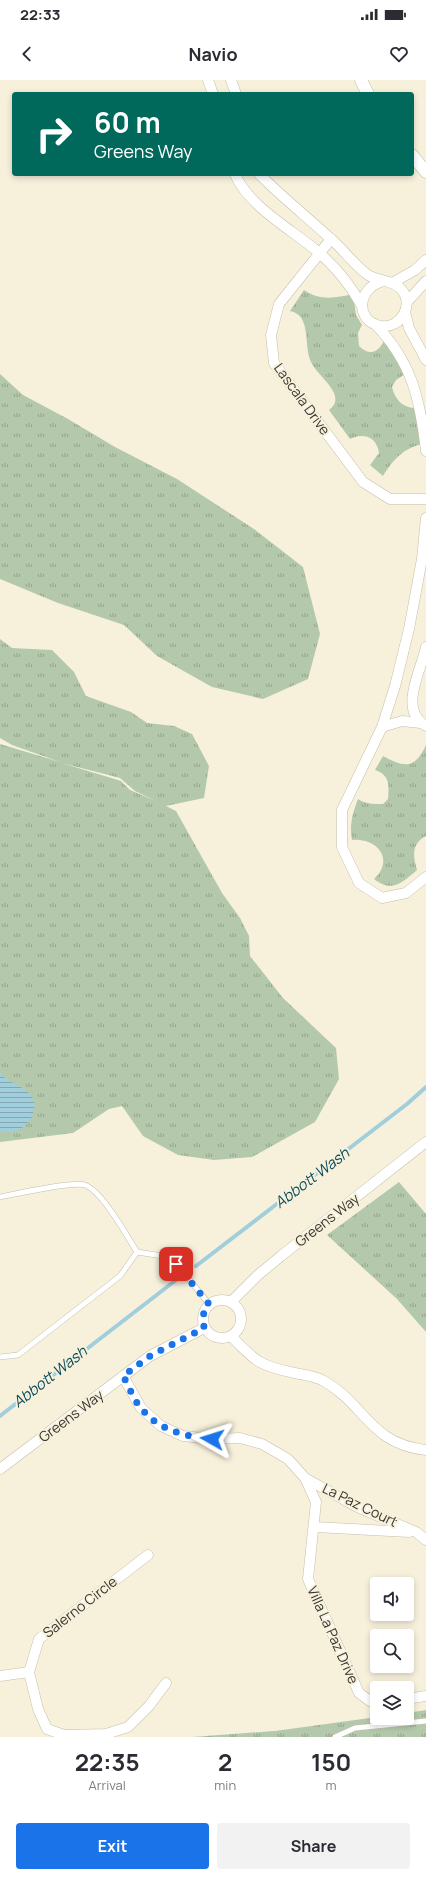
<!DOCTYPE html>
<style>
body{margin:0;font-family:Manrope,sans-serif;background:#f2f2f3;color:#2b2b33;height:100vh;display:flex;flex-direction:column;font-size:15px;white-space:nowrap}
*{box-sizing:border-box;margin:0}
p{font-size:13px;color:#7c7c81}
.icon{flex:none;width:22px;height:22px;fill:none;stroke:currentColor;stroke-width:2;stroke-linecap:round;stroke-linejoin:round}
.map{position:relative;height:1657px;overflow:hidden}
.drawer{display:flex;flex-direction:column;background:#fff;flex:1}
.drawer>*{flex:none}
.hud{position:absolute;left:12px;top:12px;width:402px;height:84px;border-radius:4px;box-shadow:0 2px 6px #0003;background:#00695c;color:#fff;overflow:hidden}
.tools{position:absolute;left:370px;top:1497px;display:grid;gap:8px}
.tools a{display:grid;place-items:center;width:44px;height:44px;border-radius:4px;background:#fff;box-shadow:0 2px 6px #0003;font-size:20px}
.pin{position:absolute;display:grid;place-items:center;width:34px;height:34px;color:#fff;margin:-17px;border-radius:8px;box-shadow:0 2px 6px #0006}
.me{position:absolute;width:44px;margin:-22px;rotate:276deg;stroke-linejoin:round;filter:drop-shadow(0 0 3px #0008)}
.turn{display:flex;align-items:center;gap:14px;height:84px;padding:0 16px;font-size:18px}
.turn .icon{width:52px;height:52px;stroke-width:2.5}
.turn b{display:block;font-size:28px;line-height:34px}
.eta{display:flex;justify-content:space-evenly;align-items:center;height:68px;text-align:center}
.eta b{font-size:24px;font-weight:700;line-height:28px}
.button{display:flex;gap:8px;margin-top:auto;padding:8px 16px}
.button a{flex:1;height:46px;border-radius:4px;background:#1a73e8;color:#fff;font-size:16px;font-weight:700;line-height:46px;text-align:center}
.button a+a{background:#f2f2f3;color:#2b2b33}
.status{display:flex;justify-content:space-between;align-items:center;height:28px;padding:0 20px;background:#fff;direction:ltr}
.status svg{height:11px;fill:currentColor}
header{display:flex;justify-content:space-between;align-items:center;height:52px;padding:0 16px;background:#fff;font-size:18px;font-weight:700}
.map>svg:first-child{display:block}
.grass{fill:url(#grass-tufts);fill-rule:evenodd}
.water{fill:url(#water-rules)}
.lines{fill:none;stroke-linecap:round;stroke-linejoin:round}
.stream{stroke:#a1cedc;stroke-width:4}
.service-casing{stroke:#c4bea9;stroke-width:6}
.minor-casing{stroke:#c4bea9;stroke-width:11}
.tertiary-casing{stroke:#c4bea9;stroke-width:13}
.service{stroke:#fff;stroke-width:5}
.minor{stroke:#fff;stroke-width:10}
.tertiary{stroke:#fff;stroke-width:12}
.route{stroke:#1a73e8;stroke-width:7;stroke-dasharray:0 12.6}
.labels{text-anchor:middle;stroke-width:4;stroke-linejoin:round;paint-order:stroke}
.street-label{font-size:14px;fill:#38362e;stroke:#f7f1dc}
.water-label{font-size:15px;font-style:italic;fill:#094a5a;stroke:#f7f1dc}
</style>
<div class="status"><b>22:33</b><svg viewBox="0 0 49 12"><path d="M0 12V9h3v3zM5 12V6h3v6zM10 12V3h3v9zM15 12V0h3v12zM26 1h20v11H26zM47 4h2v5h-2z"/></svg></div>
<header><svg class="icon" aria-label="back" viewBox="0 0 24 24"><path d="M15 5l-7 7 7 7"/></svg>Navio<svg class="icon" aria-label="heart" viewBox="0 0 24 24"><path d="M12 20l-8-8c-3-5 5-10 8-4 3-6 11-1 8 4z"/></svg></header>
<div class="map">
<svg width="426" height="1657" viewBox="0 0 426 1657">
<defs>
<pattern id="grass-tufts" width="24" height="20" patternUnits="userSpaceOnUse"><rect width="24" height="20" fill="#b4c9ac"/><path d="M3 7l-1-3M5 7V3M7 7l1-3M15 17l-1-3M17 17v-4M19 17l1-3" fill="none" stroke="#93a48c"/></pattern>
<pattern id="water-rules" width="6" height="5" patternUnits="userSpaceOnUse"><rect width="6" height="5" fill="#a1cedc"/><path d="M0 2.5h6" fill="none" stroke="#84a8b3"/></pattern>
</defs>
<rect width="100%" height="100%" fill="#f7f1dc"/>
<g class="grass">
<path d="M304,210c16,11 31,8 49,4l3,21 6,10 -4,8 1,13c11,11 21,6 26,-8l20,36 -9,6 -4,7c3,13 11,21 24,21l7,36c-20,4 -30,16 -40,32l-13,-11 9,-12c-2,-16 -15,-21 -29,-14l-21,-29c20,-14 -12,-34 -18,-48 -8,-17 1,-47 -21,-51z"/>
<polygon points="0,294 23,315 68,339 115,367 177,399 254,449 303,487 320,554 308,599 263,619 212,607 157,576 124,545 58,523 0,499"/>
<path d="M0,559l12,9 40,2 22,22 12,24 45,16 16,11 27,3 18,8 17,32 -5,32 -38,8 10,5 46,82 18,25 9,18 1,20 33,42 53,50 3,31 -24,43 -63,35 -38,3 -36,-5 -35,-19 -21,-30 -13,3 -36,24 -73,9v-398l60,18 -48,-17 -12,-7zM62,683l58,15 15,13 21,10 -26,-11 -9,-9z"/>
<path d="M426,665v91c-15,8 -13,20 -9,34 -15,13 -25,23 -43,9 21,-20 3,-41 -22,-39 -3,-15 1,-28 6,-41 8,5 15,5 25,5l5,-5c1,-14 2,-24 -13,-29l8,-14c22,12 32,13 43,-11z"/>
<polygon points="399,1102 426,1134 426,1252 397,1219 327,1155"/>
<polygon points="426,1630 426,1657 192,1657 275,1651 377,1637 407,1638 407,1633"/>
</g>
<path class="water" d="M0,993c10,13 38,15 34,36 -1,6 -3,11 -8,16 -8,6 -16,8 -26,6z"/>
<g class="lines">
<g class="stream">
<polyline points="196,1186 407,1024 426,1007"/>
<polyline points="0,1336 176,1200"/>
</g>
<g class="service-casing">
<g id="service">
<path d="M0,1117c15,-3 74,-16 85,-12 17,6 42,51 52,67"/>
<polyline points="137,1172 169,1177 183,1192 209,1224"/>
<polyline points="0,1277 18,1275 120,1196 137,1172"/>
<polyline points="335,1657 355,1648 426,1641"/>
</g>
</g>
<g class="minor-casing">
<g id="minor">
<polyline points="208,0 213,14"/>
<polyline points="231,0 236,14"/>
<path d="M235,94c13,32 56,55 82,77 18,15 34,35 45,55"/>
<path d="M259,94c23,23 48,43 72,65 12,10 24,27 37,36 10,6 25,5 33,14 14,15 0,40 -20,37 -28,-5 -23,-41 4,-45"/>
<polyline points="331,159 279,224 271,255 274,283 363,402 390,419 426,419"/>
<polyline points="392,203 415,190 426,180"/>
<polyline points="407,222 426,201"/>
<polyline points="405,232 409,248 426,280"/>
<path d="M375,244c37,38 45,75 51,127"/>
<polyline points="426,438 422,479 409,549 395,606 382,647 342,730 342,767 359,803 382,818 406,813 426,797"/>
<path d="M426,567c-5,24 -28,63 0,79"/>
<polyline points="382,647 402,641 421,643"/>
<circle cx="222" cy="1239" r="19"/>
<polyline points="231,1222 258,1195 281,1176 426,1062"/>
<path d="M231,1256c25,26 29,30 64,37 9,2 20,3 27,7 43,23 47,64 104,70"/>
<polyline points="123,1296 141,1328 161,1346 183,1356 212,1359 240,1358 262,1364 288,1379 305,1398 316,1422 308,1499 359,1613 370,1621 377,1622"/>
<polyline points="0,1389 150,1276 204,1248"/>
<polyline points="305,1398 357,1427 416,1452 426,1460"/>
<polyline points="315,1447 409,1452"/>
<polyline points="148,1475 39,1559 29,1592 38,1629 47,1649 64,1655 106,1654 128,1647 149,1626 166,1603"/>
<polyline points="0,1596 29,1592"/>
<polyline points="407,1619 426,1616"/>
</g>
</g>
<g class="tertiary-casing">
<g id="tertiary">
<polyline points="361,0 368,14"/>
<polyline points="412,75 426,92"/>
</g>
</g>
<use href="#service" class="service"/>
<use href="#minor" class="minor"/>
<use href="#tertiary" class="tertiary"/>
</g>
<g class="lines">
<path class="route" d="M176,1184l33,40 -6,11 1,13 -54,28 -27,20c6,10 10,23 18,32 18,23 44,28 71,31"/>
</g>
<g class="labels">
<g class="street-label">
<text transform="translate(302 319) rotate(54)" y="5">Lascala Drive</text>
<text transform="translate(327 1140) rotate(-38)" y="5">Greens Way</text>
<text transform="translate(71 1336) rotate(-37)" y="5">Greens Way</text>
<text transform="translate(360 1425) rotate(26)" y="5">La Paz Court</text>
<text transform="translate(80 1527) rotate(-38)" y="5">Salerno Circle</text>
<text transform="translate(333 1555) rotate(66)" y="5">Villa La Paz Drive</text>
</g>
<g class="water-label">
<text transform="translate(312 1098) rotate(-37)" y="5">Abbott Wash</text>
<text transform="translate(50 1297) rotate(-38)" y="5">Abbott Wash</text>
</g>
</g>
</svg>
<div class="tools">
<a><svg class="icon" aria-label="sound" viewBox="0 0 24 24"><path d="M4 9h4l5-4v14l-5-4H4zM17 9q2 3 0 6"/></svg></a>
<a><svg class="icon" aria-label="search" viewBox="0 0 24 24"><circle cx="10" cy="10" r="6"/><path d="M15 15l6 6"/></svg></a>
<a><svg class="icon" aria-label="layers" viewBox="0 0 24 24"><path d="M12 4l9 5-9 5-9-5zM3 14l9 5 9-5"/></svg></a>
</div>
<div class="pin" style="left:176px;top:1184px;background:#d93025"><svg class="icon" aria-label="arrive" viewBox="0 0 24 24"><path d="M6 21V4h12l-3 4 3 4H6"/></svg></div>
<svg class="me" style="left:212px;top:1359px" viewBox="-20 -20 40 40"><path d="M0-17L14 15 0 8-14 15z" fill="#1a73e8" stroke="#fff" stroke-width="4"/></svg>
<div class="hud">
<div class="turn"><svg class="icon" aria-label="right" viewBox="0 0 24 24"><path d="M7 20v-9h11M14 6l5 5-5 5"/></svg><div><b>60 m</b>Greens Way</div></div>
</div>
</div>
<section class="drawer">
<div class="eta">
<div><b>22:35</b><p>Arrival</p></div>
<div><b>2</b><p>min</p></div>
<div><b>150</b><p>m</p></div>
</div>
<div class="button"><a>Exit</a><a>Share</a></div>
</section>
